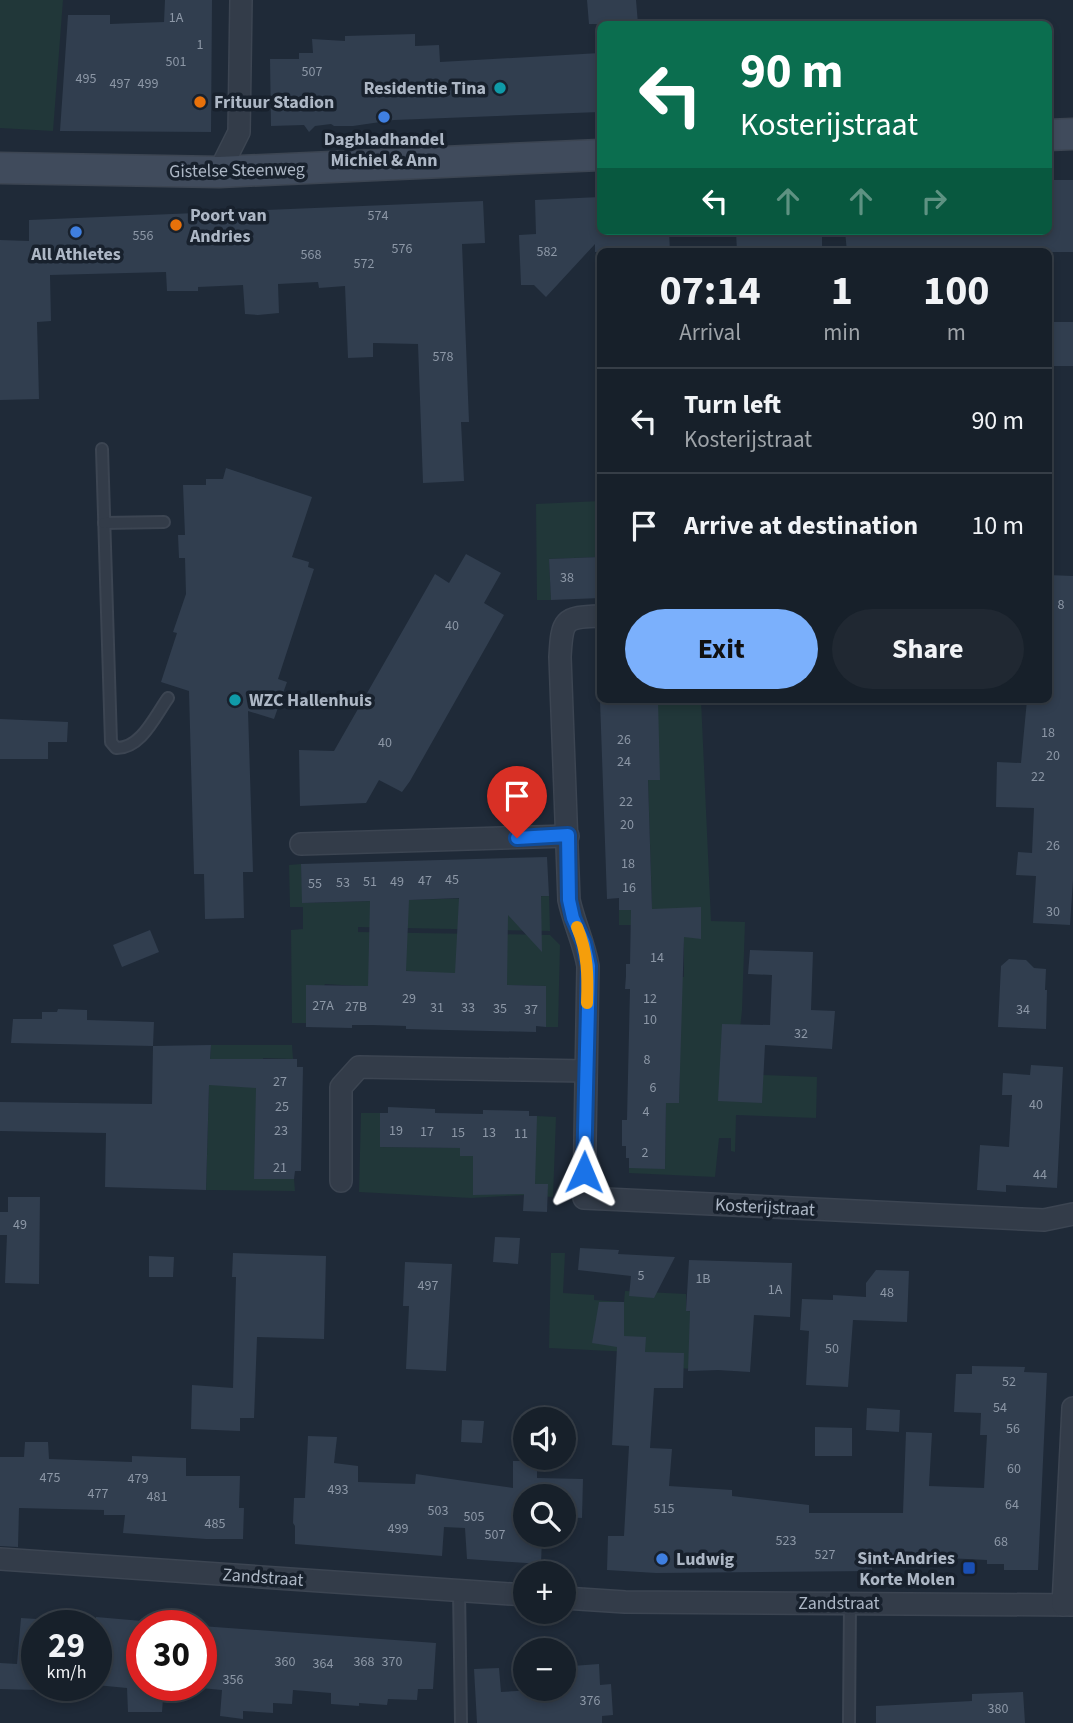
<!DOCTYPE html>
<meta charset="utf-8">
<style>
body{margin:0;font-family:"Source Sans 3",sans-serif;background:#202832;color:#f1f3f6;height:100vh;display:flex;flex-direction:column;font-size:26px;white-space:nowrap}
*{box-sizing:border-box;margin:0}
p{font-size:23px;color:#9ea3a8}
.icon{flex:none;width:38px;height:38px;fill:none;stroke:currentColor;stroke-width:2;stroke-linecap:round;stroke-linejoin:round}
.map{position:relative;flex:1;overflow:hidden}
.details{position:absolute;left:597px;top:248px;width:455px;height:455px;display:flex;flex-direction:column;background:#17202a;border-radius:10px;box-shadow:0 4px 10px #0003,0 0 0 2px #363e47}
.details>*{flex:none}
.banner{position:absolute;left:597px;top:21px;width:455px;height:214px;border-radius:10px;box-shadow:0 4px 10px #0003,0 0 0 2px #363e47;background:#0b6e4f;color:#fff;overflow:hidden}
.buttons{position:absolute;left:513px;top:1407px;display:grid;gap:14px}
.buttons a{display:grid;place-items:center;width:63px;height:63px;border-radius:50%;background:#17202a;box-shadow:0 4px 10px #0003,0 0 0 2px #363e47;font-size:35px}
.speed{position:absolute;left:21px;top:1610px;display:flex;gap:14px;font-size:35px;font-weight:700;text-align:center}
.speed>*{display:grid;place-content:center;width:91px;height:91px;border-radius:50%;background:#17202a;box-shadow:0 4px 10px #0003,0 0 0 2px #363e47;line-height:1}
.speed small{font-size:18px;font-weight:400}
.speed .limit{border:10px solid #d22;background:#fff;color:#111}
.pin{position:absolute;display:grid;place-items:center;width:60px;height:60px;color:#fff;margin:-72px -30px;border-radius:50% 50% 50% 0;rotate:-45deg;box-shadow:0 0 7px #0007}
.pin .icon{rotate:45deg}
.me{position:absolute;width:77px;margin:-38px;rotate:1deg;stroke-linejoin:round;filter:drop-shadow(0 0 5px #0008)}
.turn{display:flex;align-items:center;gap:24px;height:147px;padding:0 28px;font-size:32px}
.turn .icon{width:91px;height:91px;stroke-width:2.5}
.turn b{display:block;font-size:49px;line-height:60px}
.lanes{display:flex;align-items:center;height:66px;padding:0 28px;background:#0003;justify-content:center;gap:35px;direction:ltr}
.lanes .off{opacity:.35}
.eta{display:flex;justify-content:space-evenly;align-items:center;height:119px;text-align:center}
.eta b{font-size:42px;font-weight:700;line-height:49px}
.primary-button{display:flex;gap:14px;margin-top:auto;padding:14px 28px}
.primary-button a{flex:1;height:80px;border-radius:42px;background:#7bb0fc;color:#111;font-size:28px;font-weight:700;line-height:80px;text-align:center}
.primary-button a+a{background:#202832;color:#f1f3f6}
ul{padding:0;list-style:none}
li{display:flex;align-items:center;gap:21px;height:105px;padding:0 28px;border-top:2px solid #363e47}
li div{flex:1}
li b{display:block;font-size:26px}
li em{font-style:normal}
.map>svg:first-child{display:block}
.green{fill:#213739}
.building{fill:#313e4f;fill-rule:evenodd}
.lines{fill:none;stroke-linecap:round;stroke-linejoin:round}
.lane-casing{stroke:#3c4552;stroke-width:14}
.street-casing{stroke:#3c4552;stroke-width:24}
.secondary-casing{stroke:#3c4552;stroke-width:33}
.lane{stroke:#333c49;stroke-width:10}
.street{stroke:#333c49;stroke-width:21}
.secondary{stroke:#404b5c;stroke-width:30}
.route-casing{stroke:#114b97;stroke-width:18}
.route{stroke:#1a73e8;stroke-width:12}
.slow{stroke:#f59e0b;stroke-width:12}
.culture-dot{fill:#0f9aa8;stroke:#18212d;stroke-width:2.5}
.food-dot{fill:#e8710a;stroke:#18212d;stroke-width:2.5}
.shop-dot{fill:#3f7fe0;stroke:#18212d;stroke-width:2.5}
.transit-dot{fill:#1a4fb4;stroke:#18212d;stroke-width:2.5}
.labels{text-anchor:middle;stroke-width:7;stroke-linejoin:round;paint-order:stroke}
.number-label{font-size:14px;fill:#8c97a6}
.poi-label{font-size:18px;font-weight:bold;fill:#adb7c5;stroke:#18212d;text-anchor:start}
.street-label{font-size:18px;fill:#adb7c5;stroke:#18212d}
</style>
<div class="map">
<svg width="1073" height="1723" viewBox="0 0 1073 1723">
<rect width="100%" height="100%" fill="#1f2a38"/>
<g class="green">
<polygon points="0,0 63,0 53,131 0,128"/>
<polygon points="600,501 600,557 549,559 551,600 537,600 536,504"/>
<polygon points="645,700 701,700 711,921 745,922 742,1010 735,1074 817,1077 816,1118 736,1115 735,1152 731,1151 731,1138 719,1138 715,1177 629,1173 629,1168 665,1168 666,1103 679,1102 680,1073 667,1072 672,977 684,977 684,943 634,925 619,925 619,910 652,908 648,780 660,779"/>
<polygon points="301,864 303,903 549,896 550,931 358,927 358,932 550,935 560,945 558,1027 546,1027 546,986 422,983 422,972 398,970 372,987 325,984 306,1023 292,1023 291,930 303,929 303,907 290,907 289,865"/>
<polygon points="211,1045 292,1045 293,1059 263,1058 260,1179 294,1179 295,1191 206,1190 209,1085 225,1059 210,1059"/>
<polygon points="361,1113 380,1113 380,1147 460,1148 460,1156 537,1116 556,1117 553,1197 524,1195 471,1198 359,1192"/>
<polygon points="551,1253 565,1253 563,1293 594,1295 594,1300 624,1302 625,1291 686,1294 686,1311 713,1313 716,1370 655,1367 652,1353 549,1348"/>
</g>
<g class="building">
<polygon points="165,0 212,0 211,132 60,131 68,15 110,15 110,24 164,22"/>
<polygon points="587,0 636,0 638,24 589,24"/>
<polygon points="415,34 415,46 439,45 440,62 600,53 600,112 394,120 353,126 334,126 331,124 315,126 309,132 304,125 271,126 270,59 299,59 299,53 313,53 312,39 345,41 345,36"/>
<polygon points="1048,180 1073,180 1073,252 847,252 845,231 1048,231"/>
<polygon points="600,197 600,231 669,231 670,252 595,252 595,244 546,297 534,285 521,285 519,235 536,234 535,200"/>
<polygon points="483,201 485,243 462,244 469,422 461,422 464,481 423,483 418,344 373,343 373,357 348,358 345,286 319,288 318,282 278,284 279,313 258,315 245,314 243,285 198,287 198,291 167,291 166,272 50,275 51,321 37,322 39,399 0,400 0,240 29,241 29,220"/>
<polygon points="736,231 822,231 822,249 737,252"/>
<polygon points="1052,322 1073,322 1073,366 1050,366"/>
<polygon points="226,468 312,497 292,557 309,562 308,567 314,569 278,679 287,682 274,719 248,711 253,872 243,872 244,918 205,919 204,874 194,874 189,691 161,682 177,633 173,632 186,594 185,558 179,558 178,535 185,535 183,485 206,485 206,479 223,479"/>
<polygon points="466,554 501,573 484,603 504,615 410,781 402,792 379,780 366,803 300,806 299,750 334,751 435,574 449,583"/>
<polygon points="600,557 600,598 551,600 549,559"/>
<polygon points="1048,575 1073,576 1073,880 1070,925 1033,923 1036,876 1016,875 1018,852 1032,853 1034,808 996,807 997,762 1021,763 1027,700 1048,700"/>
<polygon points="600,700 658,700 660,780 648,780 652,909 701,907 701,939 684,937 679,1103 666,1103 665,1169 629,1168 629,1158 626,1158 626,1146 622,1146 622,1120 627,1120 630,989 625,989 626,976 626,964 630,964 631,910 619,910 619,898 607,899"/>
<polygon points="0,719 68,722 67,742 48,742 48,759 0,759"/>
<path d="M547,857l2,39h-8l1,56 -34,-37 -1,70 39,1v41l-10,-1v6l-130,-3v-3l-34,-1h-20v3l-46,-1v-42l62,1 2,-85 -68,2 -1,-39zM459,898l-4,75 -49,-2 3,-71z"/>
<polygon points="150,930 159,952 122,967 113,945"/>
<polygon points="750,950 813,952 811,1010 835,1011 832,1049 765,1045 762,1103 718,1101 722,1024 770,1025 772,975 748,974"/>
<polygon points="1009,959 1026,960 1034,968 1046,969 1045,990 1047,990 1046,1029 998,1027 1001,966"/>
<polygon points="58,1009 87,1010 87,1020 154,1022 153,1046 11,1043 13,1019 42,1019 42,1012 57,1012"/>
<polygon points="211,1045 210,1059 297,1059 297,1067 303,1067 301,1171 295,1171 294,1179 254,1179 256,1088 209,1085 206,1190 105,1187 106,1133 0,1131 0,1102 152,1104 153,1046"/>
<polygon points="1031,1065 1063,1067 1057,1188 1006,1185 1006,1192 977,1190 980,1145 1009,1147 1012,1095 1002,1095 1003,1073 1030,1075"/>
<polygon points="388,1107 435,1109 435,1113 483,1114 483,1110 529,1111 529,1116 537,1116 535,1184 548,1184 547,1212 523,1211 524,1194 473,1195 473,1156 460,1156 460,1148 380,1147 380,1113 388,1113"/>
<polygon points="8,1197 40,1197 39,1284 5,1283 7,1235 0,1235 0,1212 8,1212"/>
<polygon points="495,1237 520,1238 518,1264 493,1262"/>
<polygon points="580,1248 619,1250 618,1254 675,1257 654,1298 629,1296 631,1276 578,1270"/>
<polygon points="233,1253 326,1256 324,1339 257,1337 254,1418 240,1418 240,1431 191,1429 192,1385 233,1388 236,1277 232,1277"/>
<polygon points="149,1256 174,1257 173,1277 149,1277"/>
<polygon points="689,1260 792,1263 790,1317 754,1315 750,1372 718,1370 688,1371 690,1311 686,1311"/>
<polygon points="405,1262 452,1264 446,1371 406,1369 409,1306 403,1306"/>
<polygon points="876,1270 909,1271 907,1322 853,1320 848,1387 806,1385 809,1331 800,1330 802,1299 833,1300 833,1295 866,1297 866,1283"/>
<polygon points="599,1302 624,1302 624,1336 646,1337 645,1352 684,1353 683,1388 654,1388 650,1448 672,1449 669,1486 732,1490 732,1496 809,1505 809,1513 903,1513 906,1432 932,1433 929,1486 984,1488 987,1435 980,1435 981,1413 954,1412 956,1374 972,1374 972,1366 1025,1367 1024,1372 1047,1373 1038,1570 1004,1570 1004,1564 987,1564 987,1560 926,1557 926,1561 872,1559 872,1571 656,1573 607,1570 608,1536 624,1536 629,1446 612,1445 617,1347 592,1343"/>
<polygon points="867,1408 900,1410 899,1432 866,1430"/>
<polygon points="462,1420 484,1421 482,1443 461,1442"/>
<polygon points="815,1427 852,1428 852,1456 815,1456"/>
<polygon points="308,1436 337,1437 334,1463 358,1466 358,1482 415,1484 416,1474 513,1488 513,1461 537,1461 537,1478 583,1479 582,1518 564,1517 564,1496 525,1496 525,1535 555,1535 555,1537 542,1537 541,1564 467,1559 465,1528 444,1527 442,1556 295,1544 295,1526 293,1523 294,1498 305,1498"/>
<polygon points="25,1442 48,1442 49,1459 132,1462 132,1456 186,1458 186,1476 240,1476 239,1508 244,1508 243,1539 206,1539 123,1533 125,1515 104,1515 104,1510 19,1508 18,1547 0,1546 0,1457 24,1457"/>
<polygon points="96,1617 142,1621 142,1685 164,1685 162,1712 128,1712 127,1688 96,1685"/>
<polygon points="21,1618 37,1619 37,1690 0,1689 0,1663 17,1664"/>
<polygon points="201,1626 436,1643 433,1689 418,1689 417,1700 388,1699 387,1705 359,1703 359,1706 331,1704 331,1693 293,1690 292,1704 273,1703 273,1713 243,1711 243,1719 220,1716 222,1690 201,1688"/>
<polygon points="599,1664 600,1685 611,1684 613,1715 602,1716 602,1723 477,1723 474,1669 499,1668 501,1692 568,1688 567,1673 572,1666"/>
<polygon points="1023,1692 1025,1723 876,1723 876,1706 972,1701 972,1694"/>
</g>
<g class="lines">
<g class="lane-casing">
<g id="lane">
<path d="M102,449l9,293 5,6c25,1 39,-32 52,-50"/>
<polyline points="104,523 164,522"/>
<polyline points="459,1590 461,1723"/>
<polyline points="849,1723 850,1603"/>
</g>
</g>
<g class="street-casing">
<g id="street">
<polyline points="219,172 239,132 241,0"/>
<path d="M600,616c-37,1 -38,4 -40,41l9,243c5,23 15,43 19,66l-4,232 460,22 29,-6"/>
<polyline points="301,844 568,836"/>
<polyline points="341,1181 341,1087 359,1067 586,1071"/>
<polyline points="0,1559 525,1595"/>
<polyline points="564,1598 625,1602 1073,1605"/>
<polyline points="1063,1605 1073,1408"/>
</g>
</g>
<g class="secondary-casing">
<g id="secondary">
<polyline points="1048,135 1073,134"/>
<polyline points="0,168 219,172 600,155"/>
</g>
</g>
<use href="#lane" class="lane"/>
<use href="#street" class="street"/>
<use href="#secondary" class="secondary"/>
</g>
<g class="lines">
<g class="route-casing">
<polyline id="route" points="517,838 568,835 569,900 573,918 584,943 589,966 584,1172"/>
</g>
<use href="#route" class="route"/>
<path class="slow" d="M577,927c11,26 11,49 10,76"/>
</g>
<g class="culture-dot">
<circle cx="500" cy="88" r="7"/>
<circle cx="235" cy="700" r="7"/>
</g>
<g class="food-dot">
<circle cx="200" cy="102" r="7"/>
<circle cx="176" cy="225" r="7"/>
</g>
<g class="shop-dot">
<circle cx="384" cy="117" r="7"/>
<circle cx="76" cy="232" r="7"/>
<circle cx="662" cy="1559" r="7"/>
</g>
<rect class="transit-dot" x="962" y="1561" width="14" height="14" rx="3.5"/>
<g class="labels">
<g class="number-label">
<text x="176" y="22">1A</text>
<text x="200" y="49">1</text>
<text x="176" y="66">501</text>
<text x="312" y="76">507</text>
<text x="86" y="83">495</text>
<text x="120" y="88">497</text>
<text x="148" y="88">499</text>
<text x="378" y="220">574</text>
<text x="143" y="240">556</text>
<text x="402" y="253">576</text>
<text x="547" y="256">582</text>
<text x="311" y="259">568</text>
<text x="364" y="268">572</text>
<text x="443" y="361">578</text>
<text x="567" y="582">38</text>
<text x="1061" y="609">8</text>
<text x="452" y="630">40</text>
<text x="1048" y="737">18</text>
<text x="624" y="744">26</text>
<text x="385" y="747">40</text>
<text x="1053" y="760">20</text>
<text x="624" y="766">24</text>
<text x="1038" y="781">22</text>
<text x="626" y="806">22</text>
<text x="627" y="829">20</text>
<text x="1053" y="850">26</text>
<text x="628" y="868">18</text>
<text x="452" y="884">45</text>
<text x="425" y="885">47</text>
<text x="370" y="886">51</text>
<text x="397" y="886">49</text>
<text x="343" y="887">53</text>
<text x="315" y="888">55</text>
<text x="629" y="892">16</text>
<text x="1053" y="916">30</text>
<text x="657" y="962">14</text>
<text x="409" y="1003">29</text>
<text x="650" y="1003">12</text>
<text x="323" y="1010">27A</text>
<text x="356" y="1011">27B</text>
<text x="437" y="1012">31</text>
<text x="468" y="1012">33</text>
<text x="500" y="1013">35</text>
<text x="531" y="1014">37</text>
<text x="1023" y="1014">34</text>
<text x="650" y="1024">10</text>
<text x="801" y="1038">32</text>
<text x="647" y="1064">8</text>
<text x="280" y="1086">27</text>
<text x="653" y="1092">6</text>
<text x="1036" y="1109">40</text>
<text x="282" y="1111">25</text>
<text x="646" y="1116">4</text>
<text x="281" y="1135">23</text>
<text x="396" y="1135">19</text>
<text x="427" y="1136">17</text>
<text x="458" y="1137">15</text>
<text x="489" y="1137">13</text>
<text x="521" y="1138">11</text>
<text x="645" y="1157">2</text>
<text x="280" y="1172">21</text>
<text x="1040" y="1179">44</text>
<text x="20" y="1229">49</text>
<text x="641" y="1280">5</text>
<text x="703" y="1283">1B</text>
<text x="428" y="1290">497</text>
<text x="775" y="1294">1A</text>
<text x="887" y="1297">48</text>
<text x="832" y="1353">50</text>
<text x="1009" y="1386">52</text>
<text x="1000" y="1412">54</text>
<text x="1013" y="1433">56</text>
<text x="1014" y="1473">60</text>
<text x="50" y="1482">475</text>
<text x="138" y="1483">479</text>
<text x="338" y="1494">493</text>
<text x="98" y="1498">477</text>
<text x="157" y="1501">481</text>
<text x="1012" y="1509">64</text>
<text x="664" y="1513">515</text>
<text x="438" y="1515">503</text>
<text x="474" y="1521">505</text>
<text x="215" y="1528">485</text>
<text x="398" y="1533">499</text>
<text x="495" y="1539">507</text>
<text x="786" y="1545">523</text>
<text x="1001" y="1546">68</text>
<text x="825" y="1559">527</text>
<text x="285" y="1666">360</text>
<text x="364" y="1666">368</text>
<text x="392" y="1666">370</text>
<text x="323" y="1668">364</text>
<text x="233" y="1684">356</text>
<text x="590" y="1705">376</text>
<text x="998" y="1713">380</text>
</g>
<g class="poi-label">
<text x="486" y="94" text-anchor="end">Residentie Tina</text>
<text x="214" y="108">Frituur Stadion</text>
<text x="384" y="145" text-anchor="middle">Dagbladhandel<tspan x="384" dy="21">Michiel &amp; Ann</tspan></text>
<text x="190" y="221">Poort van<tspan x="190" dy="21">Andries</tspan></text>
<text x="76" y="260" text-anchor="middle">All Athletes</text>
<text x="249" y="706">WZC Hallenhuis</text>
<text x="955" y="1564" text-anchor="end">Sint-Andries<tspan x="955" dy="21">Korte Molen</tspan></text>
<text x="676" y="1565">Ludwig</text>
</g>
<g class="street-label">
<text transform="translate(237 170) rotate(-1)" y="6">Gistelse Steenweg</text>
<text transform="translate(765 1207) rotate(3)" y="6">Kosterijstraat</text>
<text transform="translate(263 1577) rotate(4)" y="6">Zandstraat</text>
<text x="839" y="1609">Zandstraat</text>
</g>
</g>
</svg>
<div class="buttons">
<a><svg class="icon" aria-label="sound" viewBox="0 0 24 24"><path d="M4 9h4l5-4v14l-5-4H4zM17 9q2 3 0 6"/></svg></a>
<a><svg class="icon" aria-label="search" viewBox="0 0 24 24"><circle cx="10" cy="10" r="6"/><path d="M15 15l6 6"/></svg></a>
<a>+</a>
<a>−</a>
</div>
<div class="speed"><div>29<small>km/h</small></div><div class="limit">30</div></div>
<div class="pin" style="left:517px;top:838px;background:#d93025"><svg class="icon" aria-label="arrive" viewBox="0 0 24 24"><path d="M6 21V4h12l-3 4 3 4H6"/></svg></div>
<svg class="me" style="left:584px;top:1172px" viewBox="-20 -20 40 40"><path d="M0-17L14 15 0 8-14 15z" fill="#1a73e8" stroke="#fff" stroke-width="4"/></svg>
<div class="banner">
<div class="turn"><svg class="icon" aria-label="left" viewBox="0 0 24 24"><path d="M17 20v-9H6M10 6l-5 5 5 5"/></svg><div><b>90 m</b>Kosterijstraat</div></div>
<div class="lanes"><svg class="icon" aria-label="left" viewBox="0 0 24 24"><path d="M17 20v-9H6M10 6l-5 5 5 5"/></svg><svg class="icon off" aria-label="ahead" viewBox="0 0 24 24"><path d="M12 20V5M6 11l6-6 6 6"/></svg><svg class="icon off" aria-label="ahead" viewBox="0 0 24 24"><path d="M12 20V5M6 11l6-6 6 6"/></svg><svg class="icon off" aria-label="right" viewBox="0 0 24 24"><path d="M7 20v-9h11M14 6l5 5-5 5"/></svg></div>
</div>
<section class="details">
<div class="eta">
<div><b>07:14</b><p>Arrival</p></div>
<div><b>1</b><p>min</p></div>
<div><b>100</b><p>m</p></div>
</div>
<ul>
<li><svg class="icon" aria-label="left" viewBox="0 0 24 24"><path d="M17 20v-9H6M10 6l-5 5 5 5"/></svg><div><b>Turn left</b><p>Kosterijstraat</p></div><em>90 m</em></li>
<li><svg class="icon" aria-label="arrive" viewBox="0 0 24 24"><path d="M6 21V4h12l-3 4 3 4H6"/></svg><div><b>Arrive at destination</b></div><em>10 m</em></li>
</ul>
<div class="primary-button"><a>Exit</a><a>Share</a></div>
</section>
</div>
